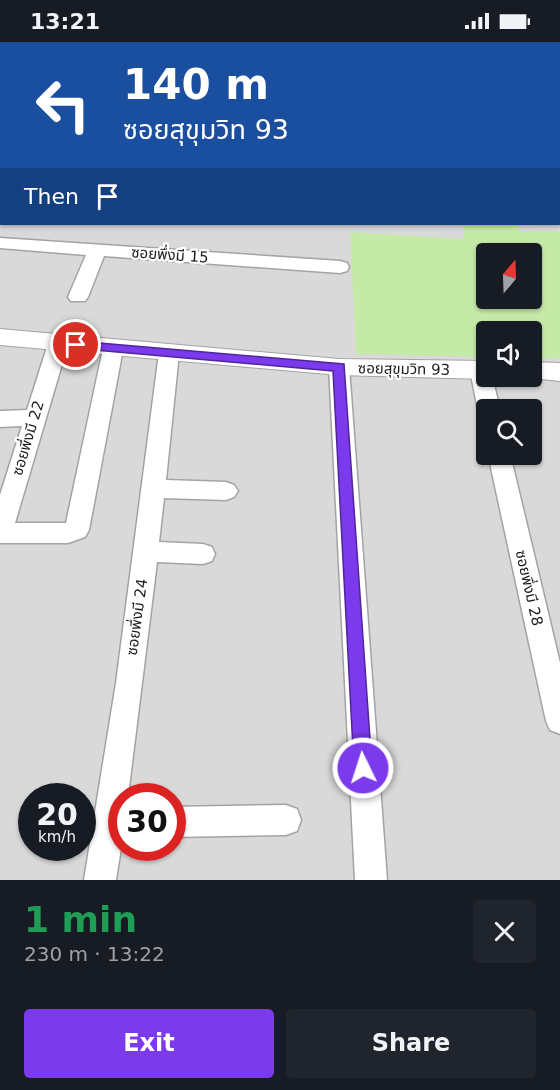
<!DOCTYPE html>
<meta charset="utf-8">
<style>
body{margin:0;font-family:"DejaVu Sans","Noto Sans Thai",sans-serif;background:#20242c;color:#f1f3f6;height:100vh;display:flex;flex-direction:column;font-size:22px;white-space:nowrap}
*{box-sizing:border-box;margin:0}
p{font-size:20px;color:#9ea1a6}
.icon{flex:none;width:33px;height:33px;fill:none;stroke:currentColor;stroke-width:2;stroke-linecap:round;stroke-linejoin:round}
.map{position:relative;height:838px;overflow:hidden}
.details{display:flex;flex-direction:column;background:#171b24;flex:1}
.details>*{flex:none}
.top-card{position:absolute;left:0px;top:0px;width:561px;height:183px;box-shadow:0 2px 4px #0004;background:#1a4fa0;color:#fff;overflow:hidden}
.needle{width:39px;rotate:19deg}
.controls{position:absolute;left:476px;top:201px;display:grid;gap:12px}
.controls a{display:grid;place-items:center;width:66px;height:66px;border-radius:6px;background:#171b24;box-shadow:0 2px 4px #0004;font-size:30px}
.speed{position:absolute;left:18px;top:741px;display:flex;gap:12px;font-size:30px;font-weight:700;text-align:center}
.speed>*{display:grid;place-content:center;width:78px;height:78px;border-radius:50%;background:#171b24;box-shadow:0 2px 4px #0004;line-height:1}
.speed small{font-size:15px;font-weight:400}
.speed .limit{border:9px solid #d22;background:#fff;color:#111}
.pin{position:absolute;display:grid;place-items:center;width:51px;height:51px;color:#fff;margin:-26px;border:3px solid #fff;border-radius:50%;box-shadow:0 2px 6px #0007}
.me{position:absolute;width:66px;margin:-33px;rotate:356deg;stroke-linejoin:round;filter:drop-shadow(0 0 4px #0008)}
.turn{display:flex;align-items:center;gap:21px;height:126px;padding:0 24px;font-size:27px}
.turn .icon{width:78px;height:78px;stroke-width:2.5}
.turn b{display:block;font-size:42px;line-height:51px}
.then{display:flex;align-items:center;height:57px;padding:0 24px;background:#0003;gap:12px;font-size:22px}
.round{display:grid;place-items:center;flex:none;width:63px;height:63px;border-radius:6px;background:#20242c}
.summary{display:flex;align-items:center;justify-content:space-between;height:102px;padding:0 24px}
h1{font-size:36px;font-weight:700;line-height:45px;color:#1e9e55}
.button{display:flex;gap:12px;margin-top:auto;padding:12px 24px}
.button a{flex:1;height:69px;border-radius:6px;background:#7c3aed;color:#fff;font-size:24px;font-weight:700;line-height:69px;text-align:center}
.button a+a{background:#20242c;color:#f1f3f6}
.status{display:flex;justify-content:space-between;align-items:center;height:42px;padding:0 30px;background:#171b24;direction:ltr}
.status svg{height:16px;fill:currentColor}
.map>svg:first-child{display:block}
.residential{fill:#dad9d9;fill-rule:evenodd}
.grass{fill:#c5e9a6;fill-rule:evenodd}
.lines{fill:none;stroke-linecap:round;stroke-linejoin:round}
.canal{fill:#a1cddc;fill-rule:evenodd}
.minor-casing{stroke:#a3a3a3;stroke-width:3}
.tertiary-casing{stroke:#a3a3a3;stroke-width:2}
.minor{fill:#fff;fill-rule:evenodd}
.tertiary{fill:#fff;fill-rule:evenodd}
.route{fill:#7c3aed;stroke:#51269a;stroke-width:1.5}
.labels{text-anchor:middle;stroke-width:4.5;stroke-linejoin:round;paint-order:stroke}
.street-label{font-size:15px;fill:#1c1c1c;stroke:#fff}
</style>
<div class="status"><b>13:21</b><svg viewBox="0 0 49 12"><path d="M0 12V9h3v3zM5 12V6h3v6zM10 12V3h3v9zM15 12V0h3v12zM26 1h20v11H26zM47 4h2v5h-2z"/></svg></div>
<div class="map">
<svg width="560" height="838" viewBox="0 0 560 838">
<rect width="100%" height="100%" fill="#edeae1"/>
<path class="residential" d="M0,0h560v838h-560zM2,2h558v180h-558zM486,212h45v44h-45zM486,290h45v44h-45zM486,368h45v44h-45zM32,754h50v52h-50zM122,754h50v52h-50z"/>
<path class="grass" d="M464,182h53l3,7 40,1v126h-29v-26h-45v25l-130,-3 -6,-122 114,7zM486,212h45v44h-45z"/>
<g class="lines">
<polygon class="canal" points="553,0 560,0 560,6 560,2"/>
<g class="minor-casing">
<g id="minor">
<polygon points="6,0 20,0 5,2"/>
<polygon points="83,0 97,0 82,2"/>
<polygon points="385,0 445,0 446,2 386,2"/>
<polygon points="464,0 483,0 463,2"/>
<polygon points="0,15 2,15 0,25"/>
<rect x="0" y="67" width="2" height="10"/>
<rect x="0" y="119" width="2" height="10"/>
<polygon points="0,196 340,219 347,221 349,225 347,229 340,231 104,214 88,255 85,259 71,259 68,255 86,213 0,206"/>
<polygon points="58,295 65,297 68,302 15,481 66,481 103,307 106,302 113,300 120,302 123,307 89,488 85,495 68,501 0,501 0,453 22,384 0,385 0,369 27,368 48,302 51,297"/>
<polygon points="169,304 176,306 179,311 166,438 226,440 234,443 238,449 234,455 226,458 164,456 159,500 203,502 212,505 215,512 212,519 203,522 157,520 128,754 122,754 122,800 116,838 84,838 116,641 159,311 162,306"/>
<polygon points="339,318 346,320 349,325 387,838 355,838 329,325 332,320"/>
<polygon points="480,321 486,323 486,334 492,334 500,368 486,368 486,375 481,373 478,368 470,328 473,323"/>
<polygon points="488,412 510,412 560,621 560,692 550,688 546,679"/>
<polygon points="286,763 297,767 301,778 297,789 286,793 172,795 172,765"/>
</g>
</g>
<g class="tertiary-casing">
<g id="tertiary">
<polygon points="0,287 339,317 486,319 486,334 493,334 486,337 339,333 0,303"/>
<polygon points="531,320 560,321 560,339 522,335 531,334"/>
</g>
</g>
<use href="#minor" class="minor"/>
<use href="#tertiary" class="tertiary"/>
</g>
<polygon class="route" points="76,299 344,322 372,726 369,732 363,734 357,732 354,726 333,329 72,306 70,303"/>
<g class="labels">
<g class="street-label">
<text transform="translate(170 213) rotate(4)" y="5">ซอยพึ่งมี 15</text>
<text transform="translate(404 327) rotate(1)" y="5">ซอยสุขุมวิท 93</text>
<text transform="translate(28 396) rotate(-73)" y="5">ซอยพึ่งมี 22</text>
<text transform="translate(529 546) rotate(77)" y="5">ซอยพึ่งมี 28</text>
<text transform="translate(137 575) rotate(-82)" y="5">ซอยพึ่งมี 24</text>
</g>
</g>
</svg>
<div class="controls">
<a><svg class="needle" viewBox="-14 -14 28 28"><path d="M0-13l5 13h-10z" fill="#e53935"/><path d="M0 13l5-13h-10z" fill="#9ea1a6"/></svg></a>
<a><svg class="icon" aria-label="sound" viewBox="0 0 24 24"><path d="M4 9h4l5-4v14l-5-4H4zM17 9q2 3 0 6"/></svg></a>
<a><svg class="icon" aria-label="search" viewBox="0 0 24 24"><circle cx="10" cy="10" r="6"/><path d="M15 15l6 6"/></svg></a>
</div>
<div class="speed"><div>20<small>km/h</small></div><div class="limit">30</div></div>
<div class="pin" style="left:76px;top:303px;background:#d93025"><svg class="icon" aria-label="arrive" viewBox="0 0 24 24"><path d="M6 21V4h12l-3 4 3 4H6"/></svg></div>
<svg class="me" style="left:363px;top:726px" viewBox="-20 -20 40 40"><circle r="17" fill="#7c3aed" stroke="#fff" stroke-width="3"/><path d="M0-11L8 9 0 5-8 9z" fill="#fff"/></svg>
<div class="top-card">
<div class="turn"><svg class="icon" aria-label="left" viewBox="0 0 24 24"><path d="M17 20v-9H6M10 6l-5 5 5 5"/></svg><div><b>140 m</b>ซอยสุขุมวิท 93</div></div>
<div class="then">Then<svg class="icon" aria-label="arrive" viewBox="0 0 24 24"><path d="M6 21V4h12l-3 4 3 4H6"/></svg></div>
</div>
</div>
<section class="details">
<div class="summary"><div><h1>1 min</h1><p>230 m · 13:22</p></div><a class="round"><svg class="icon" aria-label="close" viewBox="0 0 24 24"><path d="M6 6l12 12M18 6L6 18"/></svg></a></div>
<div class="button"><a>Exit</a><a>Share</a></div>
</section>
